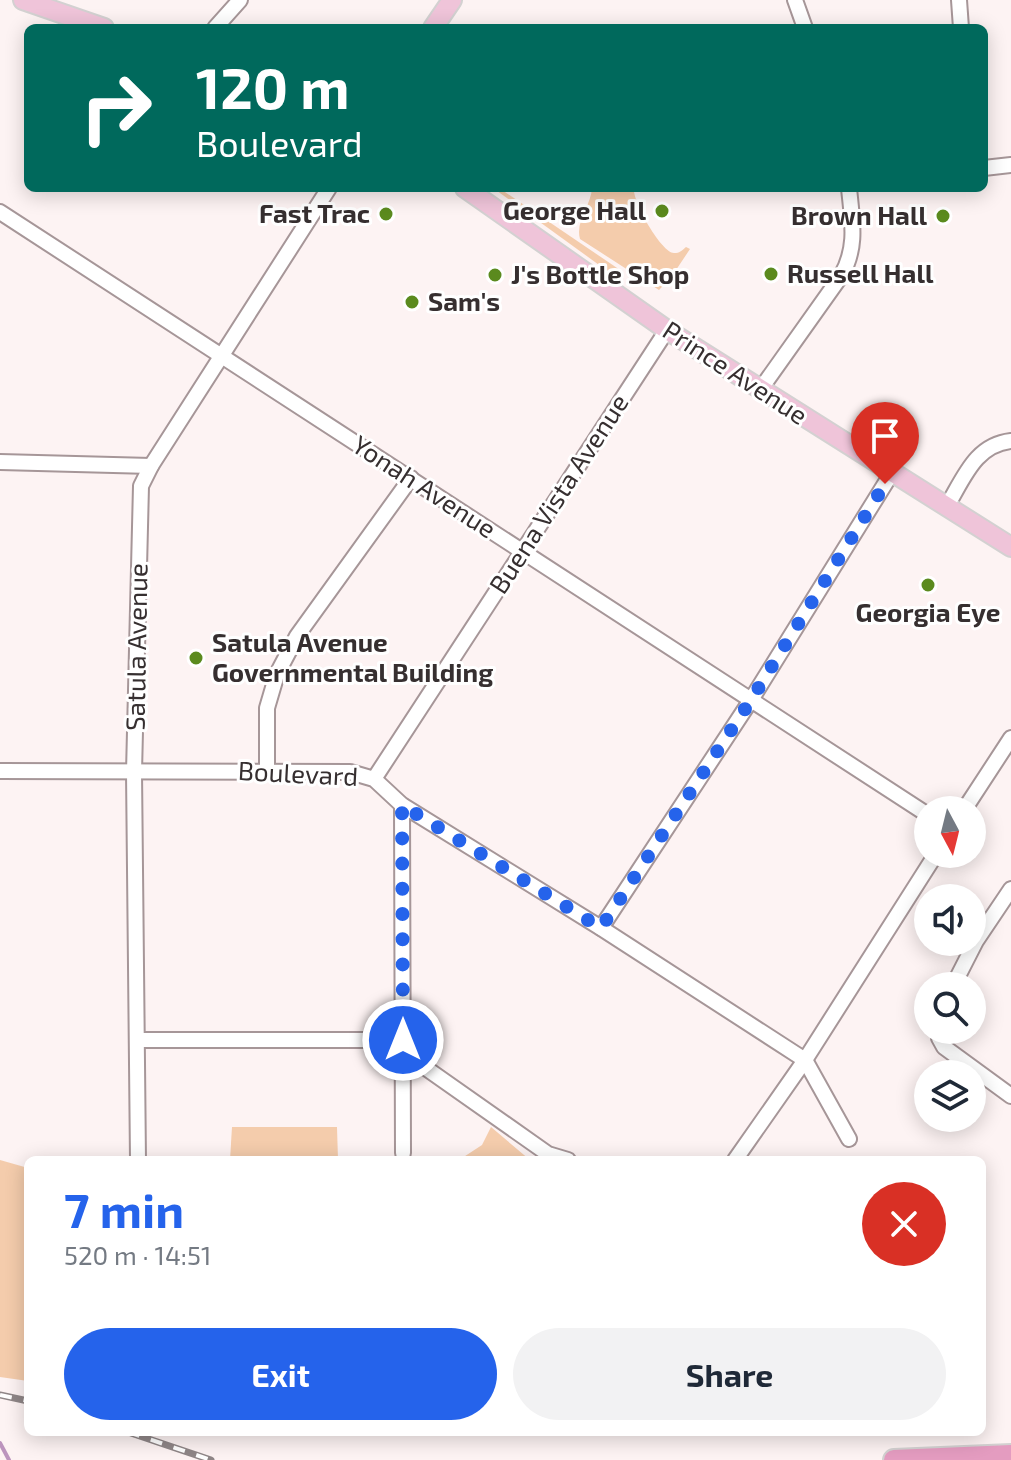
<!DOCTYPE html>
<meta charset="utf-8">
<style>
body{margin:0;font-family:"Exo 2",sans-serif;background:#f2f2f3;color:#1f2937;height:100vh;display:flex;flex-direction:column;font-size:30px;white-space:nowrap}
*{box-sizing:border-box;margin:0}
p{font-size:26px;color:#747a83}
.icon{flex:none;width:44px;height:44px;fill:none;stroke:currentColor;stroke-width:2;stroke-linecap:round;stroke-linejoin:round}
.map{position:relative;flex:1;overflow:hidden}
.details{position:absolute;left:24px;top:1156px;width:962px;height:280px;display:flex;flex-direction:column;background:#fff;border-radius:12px;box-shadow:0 4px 20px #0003}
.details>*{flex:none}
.banner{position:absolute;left:24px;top:24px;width:964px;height:168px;border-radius:12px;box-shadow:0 4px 20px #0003;background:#00695c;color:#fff;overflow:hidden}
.needle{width:52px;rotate:173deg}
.fabs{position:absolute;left:914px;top:796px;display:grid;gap:16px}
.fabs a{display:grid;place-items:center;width:72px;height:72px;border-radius:50%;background:#fff;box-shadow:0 4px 20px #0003;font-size:40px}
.pin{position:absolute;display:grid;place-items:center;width:68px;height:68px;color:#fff;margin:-82px -34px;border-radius:50% 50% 50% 0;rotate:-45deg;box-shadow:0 0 8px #0007}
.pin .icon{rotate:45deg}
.me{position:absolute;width:88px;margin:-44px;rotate:0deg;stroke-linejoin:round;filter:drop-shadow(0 0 6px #0008)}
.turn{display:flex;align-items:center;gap:28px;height:168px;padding:0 40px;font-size:36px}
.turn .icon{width:104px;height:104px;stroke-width:2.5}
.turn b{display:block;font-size:56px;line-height:68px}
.round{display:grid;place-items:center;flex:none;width:84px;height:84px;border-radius:42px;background:#f2f2f3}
.summary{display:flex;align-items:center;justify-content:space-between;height:136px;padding:0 40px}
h1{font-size:48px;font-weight:700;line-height:60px;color:#2563eb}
.cta{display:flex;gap:16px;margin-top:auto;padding:16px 40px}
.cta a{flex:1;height:92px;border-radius:48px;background:#2563eb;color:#fff;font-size:32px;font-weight:700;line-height:92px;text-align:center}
.cta a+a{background:#f2f2f3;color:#1f2937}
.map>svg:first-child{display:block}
.green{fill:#f4ccac}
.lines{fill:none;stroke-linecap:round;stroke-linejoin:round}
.stream{stroke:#bc94bd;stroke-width:4}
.minor-casing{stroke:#a69698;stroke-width:18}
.major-casing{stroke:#d3d1d1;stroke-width:22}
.highway-casing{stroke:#d3d1d1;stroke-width:24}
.minor{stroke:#fff;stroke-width:14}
.major{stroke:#efc4d9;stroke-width:18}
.highway{stroke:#e49cc0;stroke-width:20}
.rail-casing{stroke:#8f8687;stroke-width:7}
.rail{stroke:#fff;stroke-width:4;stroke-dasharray:12;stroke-linecap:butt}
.route{stroke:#2563eb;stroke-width:14;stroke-dasharray:0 25.2}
.poi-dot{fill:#5b8a1e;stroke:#fff;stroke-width:3}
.labels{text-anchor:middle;stroke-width:6;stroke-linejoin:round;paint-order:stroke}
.poi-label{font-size:26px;font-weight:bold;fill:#362f30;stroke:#fff;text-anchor:start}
.street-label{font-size:26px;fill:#362f30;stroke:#fff}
</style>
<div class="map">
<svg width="1011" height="1460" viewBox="0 0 1011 1460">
<rect width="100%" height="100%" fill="#fdf3f3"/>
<g class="green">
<polygon points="493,188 499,188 623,272 617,278"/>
<path d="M592,188h42c-2,13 27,64 40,65 6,0 7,-2 12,-6l4,2 -18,27 -13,14 -79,-51c-5,-18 11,-33 12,-51z"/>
<polygon points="232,1127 337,1127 338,1160 230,1160"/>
<polygon points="491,1127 530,1160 459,1160 482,1145"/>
<polygon points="0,1160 28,1168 28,1381 0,1377"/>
</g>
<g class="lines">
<polyline class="stream" points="0,1443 9,1460"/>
<g class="minor-casing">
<g id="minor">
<polyline points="795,0 805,28"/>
<polyline points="959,0 961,28"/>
<polyline points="215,28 240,0"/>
<polyline points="984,168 1011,165"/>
<polyline points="0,212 928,815"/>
<path d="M760,390l81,-114c17,-29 11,-56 8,-88"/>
<polyline points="0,462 151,466"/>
<path d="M947,506c17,-28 28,-61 64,-65"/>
<polyline points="267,770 267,708 277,674 297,636 411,478"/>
<polyline points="0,771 350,772 374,779 402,805 601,928 805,1060 849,1139"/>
<polyline points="374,779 667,330"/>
<polyline points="402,805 403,1153"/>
<polyline points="964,810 1011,738"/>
<polyline points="601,928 751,700 893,471"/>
<polyline points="953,986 976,941 1011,889"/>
<polyline points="938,1030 939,1038 944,1047 1011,1096"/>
<polyline points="137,1040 403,1040"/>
<polyline points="403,1052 548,1154 568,1160"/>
<polyline points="138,1160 134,772 141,486 151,466 329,188"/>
<polyline points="735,1160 805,1060 936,854"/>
</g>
</g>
<g class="major-casing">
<g id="major">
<polyline points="23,0 104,28"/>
<polyline points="433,28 452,0"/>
<polyline points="465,188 667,330 1011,547"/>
</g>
</g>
<g class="highway-casing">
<polyline id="highway" points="894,1460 1011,1455"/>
</g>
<use href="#minor" class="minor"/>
<use href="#major" class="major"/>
<use href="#highway" class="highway"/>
<g class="rail-casing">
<g id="rail">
<polyline points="0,1395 28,1401"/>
<polyline points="128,1432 211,1460"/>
</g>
</g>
<use href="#rail" class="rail"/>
</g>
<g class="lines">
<polyline class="route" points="403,1040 402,805 601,928 751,700 885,484"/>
</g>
<g class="poi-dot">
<circle cx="662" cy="211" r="8"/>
<circle cx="386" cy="214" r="8"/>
<circle cx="943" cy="216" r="8"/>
<circle cx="771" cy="274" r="8"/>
<circle cx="495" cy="275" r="8"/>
<circle cx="412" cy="302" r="8"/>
<circle cx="928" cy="585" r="8"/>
<circle cx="196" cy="658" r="8"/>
</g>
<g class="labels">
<g class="poi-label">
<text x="646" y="220" text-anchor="end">George Hall</text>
<text x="370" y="223" text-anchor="end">Fast Trac</text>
<text x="927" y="225" text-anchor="end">Brown Hall</text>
<text x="787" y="283">Russell Hall</text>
<text x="511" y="284">J's Bottle Shop</text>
<text x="428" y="311">Sam's</text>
<text x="928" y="622" text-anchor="middle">Georgia Eye</text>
<text x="212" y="652">Satula Avenue<tspan x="212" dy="30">Governmental Building</tspan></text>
</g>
<g class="street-label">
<text transform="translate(735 373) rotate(33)" y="9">Prince Avenue</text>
<text transform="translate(424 487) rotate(33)" y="9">Yonah Avenue</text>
<text transform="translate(559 494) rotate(-57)" y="9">Buena Vista Avenue</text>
<text transform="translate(137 647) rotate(-89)" y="9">Satula Avenue</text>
<text transform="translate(298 774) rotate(3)" y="9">Boulevard</text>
</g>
</g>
</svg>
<div class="fabs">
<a><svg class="needle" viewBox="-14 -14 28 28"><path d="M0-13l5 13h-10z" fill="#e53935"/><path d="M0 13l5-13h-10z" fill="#747a83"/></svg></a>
<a><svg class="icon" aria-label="sound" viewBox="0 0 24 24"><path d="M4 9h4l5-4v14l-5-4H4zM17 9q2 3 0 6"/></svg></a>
<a><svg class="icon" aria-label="search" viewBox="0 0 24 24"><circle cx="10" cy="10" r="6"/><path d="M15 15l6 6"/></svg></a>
<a><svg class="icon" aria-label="layers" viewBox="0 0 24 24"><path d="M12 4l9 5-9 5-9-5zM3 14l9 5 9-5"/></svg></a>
</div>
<div class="pin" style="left:885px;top:484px;background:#d93025"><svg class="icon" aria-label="arrive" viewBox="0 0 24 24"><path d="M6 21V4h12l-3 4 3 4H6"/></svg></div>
<svg class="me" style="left:403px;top:1040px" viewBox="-20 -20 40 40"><circle r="17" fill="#2563eb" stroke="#fff" stroke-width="3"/><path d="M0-11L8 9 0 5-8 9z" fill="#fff"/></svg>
<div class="banner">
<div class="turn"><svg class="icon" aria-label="right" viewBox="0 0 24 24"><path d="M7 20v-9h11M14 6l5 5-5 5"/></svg><div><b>120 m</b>Boulevard</div></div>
</div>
<section class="details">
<div class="summary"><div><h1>7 min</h1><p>520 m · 14:51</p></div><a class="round" style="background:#d93025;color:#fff"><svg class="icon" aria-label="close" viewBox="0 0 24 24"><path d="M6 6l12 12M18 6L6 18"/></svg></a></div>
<div class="cta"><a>Exit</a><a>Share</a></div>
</section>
</div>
